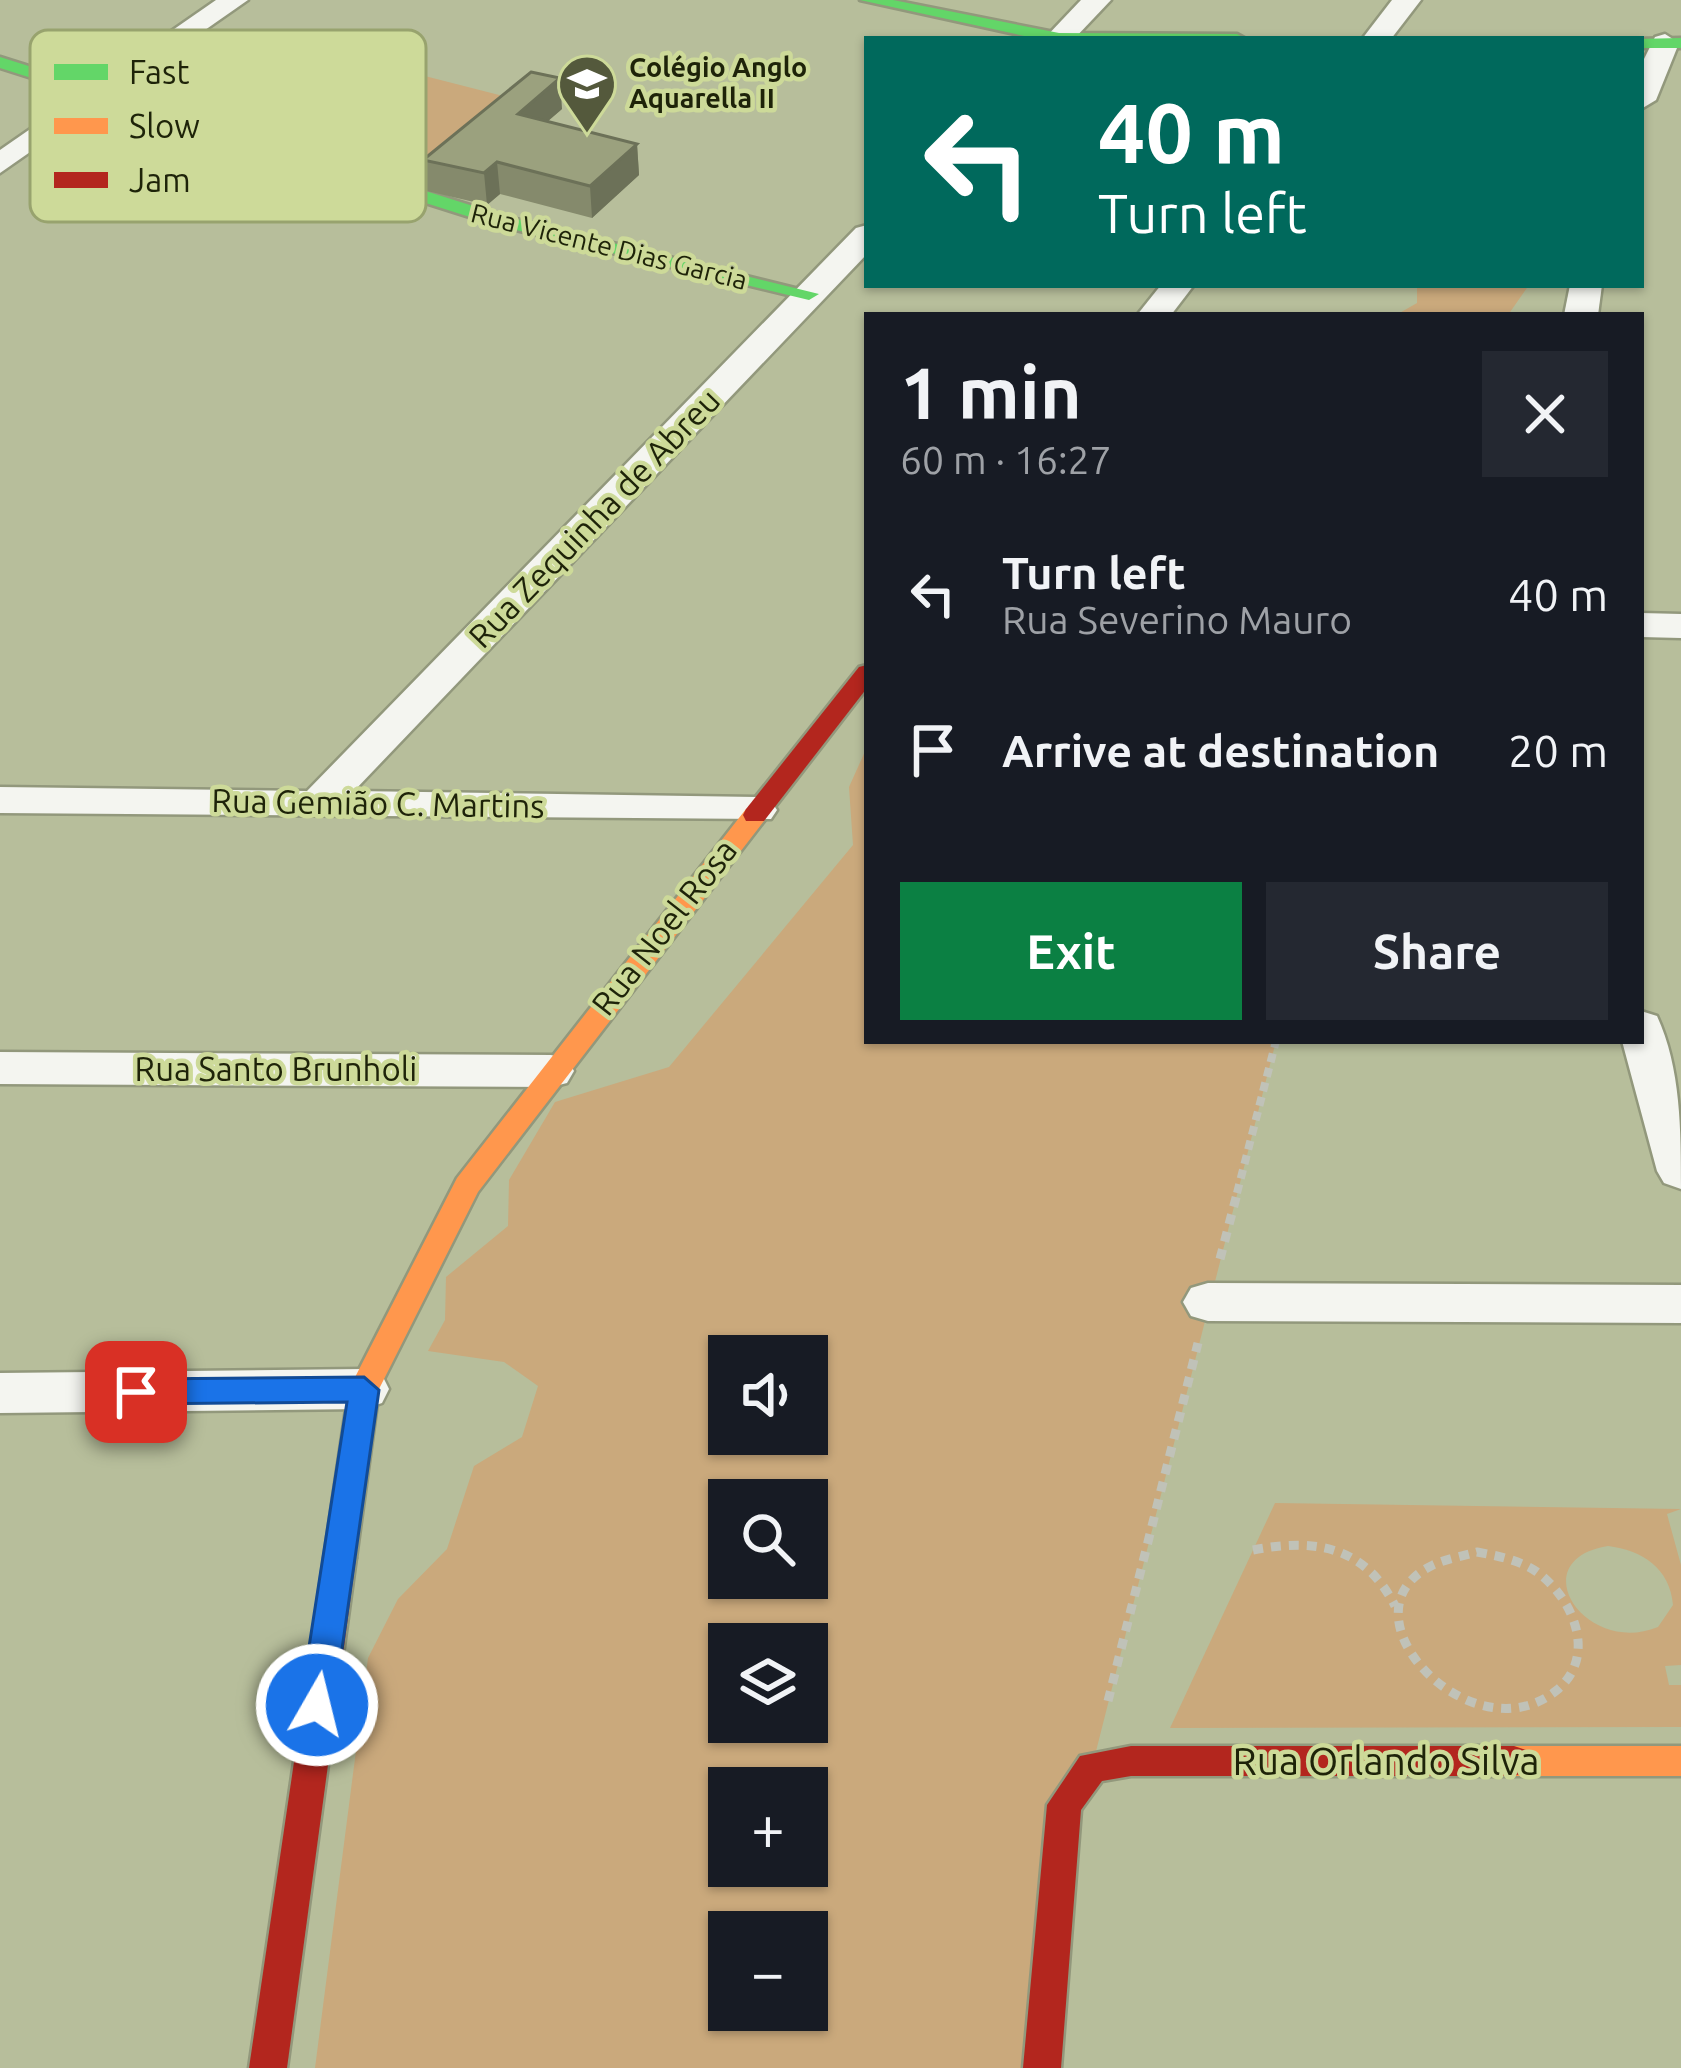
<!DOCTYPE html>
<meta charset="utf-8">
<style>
body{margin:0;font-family:Ubuntu,sans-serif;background:#242831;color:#f1f3f6;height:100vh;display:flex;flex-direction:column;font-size:45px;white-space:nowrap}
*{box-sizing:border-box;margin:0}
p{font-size:39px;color:#9ea1a6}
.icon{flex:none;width:66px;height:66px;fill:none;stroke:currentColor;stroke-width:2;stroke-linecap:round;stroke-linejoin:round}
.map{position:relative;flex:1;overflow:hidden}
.sheet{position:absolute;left:864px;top:312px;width:780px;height:732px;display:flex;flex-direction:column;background:#171b24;border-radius:0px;box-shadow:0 3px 9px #0004}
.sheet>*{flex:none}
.guide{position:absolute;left:864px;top:36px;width:780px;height:252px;border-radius:0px;box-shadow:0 3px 9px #0004;background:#00695c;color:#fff;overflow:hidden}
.buttons{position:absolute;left:708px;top:1335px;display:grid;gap:24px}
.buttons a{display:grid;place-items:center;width:120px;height:120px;border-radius:0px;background:#171b24;box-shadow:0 3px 9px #0004;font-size:60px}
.pin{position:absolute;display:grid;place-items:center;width:102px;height:102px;color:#fff;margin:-51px;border-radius:24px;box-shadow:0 6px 18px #0006}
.me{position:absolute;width:132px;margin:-66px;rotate:8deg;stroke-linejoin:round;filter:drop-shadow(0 0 9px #0008)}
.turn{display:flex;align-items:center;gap:42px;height:252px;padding:0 36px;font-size:54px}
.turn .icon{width:156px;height:156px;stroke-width:2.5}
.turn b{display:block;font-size:84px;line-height:102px}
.round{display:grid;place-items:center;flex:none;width:126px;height:126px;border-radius:0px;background:#242831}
.overview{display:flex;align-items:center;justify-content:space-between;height:204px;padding:0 36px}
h1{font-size:72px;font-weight:700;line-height:90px}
.cta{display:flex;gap:24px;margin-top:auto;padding:24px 36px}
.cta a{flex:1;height:138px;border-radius:0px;background:#0b8043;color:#fff;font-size:48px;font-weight:700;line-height:138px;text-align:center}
.cta a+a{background:#242831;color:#f1f3f6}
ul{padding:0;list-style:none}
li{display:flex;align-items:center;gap:36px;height:156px;padding:0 36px}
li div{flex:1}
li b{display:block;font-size:45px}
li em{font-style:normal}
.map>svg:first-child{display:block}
.green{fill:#caa97c;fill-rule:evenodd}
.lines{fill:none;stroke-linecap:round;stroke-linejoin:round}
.street-casing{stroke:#92987c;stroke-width:5}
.fast-casing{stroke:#92987c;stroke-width:5}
.slow-casing{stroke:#92987c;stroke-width:5}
.jam-casing{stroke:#92987c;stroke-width:5}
.path-far1{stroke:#c0c2b8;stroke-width:8;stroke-dasharray:9 6;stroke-linecap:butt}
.path{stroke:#c0c2b8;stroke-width:9;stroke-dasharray:10 8;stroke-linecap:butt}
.street{fill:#f4f5f0;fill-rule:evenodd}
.fast{fill:#63d668;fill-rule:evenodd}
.slow{fill:#ff974d;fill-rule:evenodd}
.jam{fill:#b3261e;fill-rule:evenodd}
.wall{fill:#858a6c}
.shaded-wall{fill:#6c7158}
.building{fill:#9ba17e;stroke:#6c7158;stroke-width:3}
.route{fill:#1a73e8;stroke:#114b97;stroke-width:3}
.labels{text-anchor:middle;stroke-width:9;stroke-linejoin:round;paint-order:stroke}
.far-poi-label{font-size:27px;font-weight:bold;fill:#1e2309;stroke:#cdda99;text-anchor:start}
.far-street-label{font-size:27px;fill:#1e2309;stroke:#cdda99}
.street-label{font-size:33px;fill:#1e2309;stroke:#cdda99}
.near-street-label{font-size:39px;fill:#1e2309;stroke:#cdda99}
.key{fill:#cdda99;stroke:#98a36e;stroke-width:3}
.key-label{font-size:33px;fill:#1e2309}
</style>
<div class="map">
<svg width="1681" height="2068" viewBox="0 0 1681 2068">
<rect width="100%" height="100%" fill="#b7be9b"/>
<g class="green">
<polygon points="417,74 507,97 414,171 321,147"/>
<polygon points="1417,285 1529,285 1508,315 1396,315 1417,303"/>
<path d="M867,747v294h409l-184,726 -60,301h-717l53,-410 30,-59 49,-50 27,-83 48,-29 16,-51 -34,-24 -76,-11 17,-31 1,-43 62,-51 1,-46 46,-78 114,-35 184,-222 -4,-58zM729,1356h78v78h-78zM729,1500h78v78h-78zM729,1644h78v78h-78zM729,1788h78v78h-78zM729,1932h78v78h-78z"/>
<path d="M1275,1503l406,6 -14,5 14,51v100l-16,1 4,19h12v42l-511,1zM1608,1546c34,4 62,22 65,59l-15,22c-73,30 -137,-67 -50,-81z"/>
</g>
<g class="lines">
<g class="street-casing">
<g id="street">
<polygon points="216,0 248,0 0,173 0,150"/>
<polygon points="1081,0 1111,0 1074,39 1044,39"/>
<polygon points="1392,0 1421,0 1391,39 1362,39"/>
<polygon points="1665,34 1679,43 1656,100 1641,109 1641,65 1655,37"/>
<polygon points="867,225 867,254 354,791 756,797 771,801 777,810 771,819 0,813 0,787 307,791 856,228"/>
<polygon points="1161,285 1194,285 1171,315 1137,315"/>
<polygon points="1570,285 1602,285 1598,315 1564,315"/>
<polygon points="1641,613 1681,614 1681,638 1641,637"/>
<path d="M1641,1011l16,5c24,52 24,115 24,173l-17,-6 -7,-12 -35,-130h19z"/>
<polygon points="0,1052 551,1055 567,1059 574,1071 567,1083 551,1087 0,1084"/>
<polygon points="1208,1283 1681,1285 1681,1323 1208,1321 1191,1316 1183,1302 1191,1288"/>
<polygon points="364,1369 382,1375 389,1389 382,1403 364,1409 0,1413 0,1373"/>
</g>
</g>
<g class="fast-casing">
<g id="fast">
<polygon points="860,0 893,0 1059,33 1237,34 1246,39 1038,39"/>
<polygon points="1681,38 1681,48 1641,48 1641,39 1636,39"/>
<polygon points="0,57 508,217 819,294 809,300 495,225 0,68"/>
</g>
</g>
<g class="slow-casing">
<g id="slow">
<polygon points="755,807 767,815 764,821 478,1192 379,1389 356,1558 351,1568 340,1572 329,1568 324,1558 349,1389 457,1178 746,809"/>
<polygon points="1514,1746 1681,1746 1681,1776 1514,1776 1502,1772 1497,1761 1502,1750"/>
</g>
</g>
<g class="jam-casing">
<g id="jam">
<polygon points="867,665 867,688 764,821 746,821 743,815 746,809 859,667"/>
<polygon points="340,1544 351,1548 356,1558 287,2068 249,2068 324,1558 329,1548"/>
<polygon points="1131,1746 1514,1746 1526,1750 1531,1761 1526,1772 1514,1776 1131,1776 1102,1781 1081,1810 1061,2068 1023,2068 1047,1805 1080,1756"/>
</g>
</g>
<polyline class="path-far1" points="1237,1193 1276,1041"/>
<g class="path">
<polyline points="1220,1259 1238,1190"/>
<path d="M1253,1550c62,-12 112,-4 142,56"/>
<path d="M1477,1552c21,4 43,8 60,20 36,26 61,84 20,118 -85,70 -224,-78 -124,-125 13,-6 30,-9 44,-13z"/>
<polyline points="1108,1701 1198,1343"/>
</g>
<use href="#street" class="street"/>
<use href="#fast" class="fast"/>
<use href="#slow" class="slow"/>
<use href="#jam" class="jam"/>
</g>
<polygon class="wall" points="562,109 548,121 637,144 639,175 592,218 500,194 487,205 427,191 423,160"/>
<g class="shaded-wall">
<polygon points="560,78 562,109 520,145 518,114"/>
<polygon points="637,144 639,175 592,218 590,186"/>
<polygon points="497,162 500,194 487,205 484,173"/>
</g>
<polygon class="building" points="531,72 560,78 518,114 637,144 590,186 497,162 484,173 423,160"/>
<polygon class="route" points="364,1377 379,1390 334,1705 329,1716 317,1720 305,1716 300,1705 347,1402 136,1404 121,1392 136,1379"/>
<defs>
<g id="school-pin" transform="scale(3)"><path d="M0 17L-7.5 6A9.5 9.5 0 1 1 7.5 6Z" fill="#54593c" stroke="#cdda99"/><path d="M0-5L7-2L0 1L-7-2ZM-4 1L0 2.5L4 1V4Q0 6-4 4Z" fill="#fff"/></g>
</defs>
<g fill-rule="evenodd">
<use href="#school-pin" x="587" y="84"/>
</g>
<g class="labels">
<g class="far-poi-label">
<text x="629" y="77">Colégio Anglo<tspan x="629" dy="31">Aquarella II</tspan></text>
</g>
<g class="far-street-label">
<text transform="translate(609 247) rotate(14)" y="9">Rua Vicente Dias Garcia</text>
</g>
<g class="street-label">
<text transform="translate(594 518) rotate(-46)" y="12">Rua Zequinha de Abreu</text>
<text transform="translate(378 803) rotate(1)" y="12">Rua Gemião C. Martins</text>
<text transform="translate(664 927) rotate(-52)" y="12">Rua Noel Rosa</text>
<text x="276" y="1081">Rua Santo Brunholi</text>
</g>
<g class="near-street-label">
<text x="1386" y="1775">Rua Orlando Silva</text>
</g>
</g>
<rect x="30" y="30" width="396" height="192" rx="18" class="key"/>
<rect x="54" y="64" width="54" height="16" fill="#63d668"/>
<rect x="54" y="118" width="54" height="16" fill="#ff974d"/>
<rect x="54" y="172" width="54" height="16" fill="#b3261e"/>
<g class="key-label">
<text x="129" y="84">Fast</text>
<text x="129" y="138">Slow</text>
<text x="129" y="192">Jam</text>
</g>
</svg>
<div class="buttons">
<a><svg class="icon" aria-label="sound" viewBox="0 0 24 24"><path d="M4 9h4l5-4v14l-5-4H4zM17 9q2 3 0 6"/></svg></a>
<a><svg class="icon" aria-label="search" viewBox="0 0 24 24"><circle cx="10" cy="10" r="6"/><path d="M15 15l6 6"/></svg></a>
<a><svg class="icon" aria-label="layers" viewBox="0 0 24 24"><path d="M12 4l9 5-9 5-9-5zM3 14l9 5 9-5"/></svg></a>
<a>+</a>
<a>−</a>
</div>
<div class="pin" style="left:136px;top:1392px;background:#d93025"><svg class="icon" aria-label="arrive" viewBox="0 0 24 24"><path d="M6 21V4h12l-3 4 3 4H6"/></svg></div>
<svg class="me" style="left:317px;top:1705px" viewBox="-20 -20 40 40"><circle r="17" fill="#1a73e8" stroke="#fff" stroke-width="3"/><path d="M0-11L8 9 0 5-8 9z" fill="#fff"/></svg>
<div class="guide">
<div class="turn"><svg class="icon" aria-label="left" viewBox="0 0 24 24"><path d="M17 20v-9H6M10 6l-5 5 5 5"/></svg><div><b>40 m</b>Turn left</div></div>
</div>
<section class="sheet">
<div class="overview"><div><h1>1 min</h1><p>60 m · 16:27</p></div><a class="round"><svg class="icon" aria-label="close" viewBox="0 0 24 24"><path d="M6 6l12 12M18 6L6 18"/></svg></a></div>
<ul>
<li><svg class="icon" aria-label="left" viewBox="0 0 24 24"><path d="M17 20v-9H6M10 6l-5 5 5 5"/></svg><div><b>Turn left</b><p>Rua Severino Mauro</p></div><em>40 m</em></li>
<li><svg class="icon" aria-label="arrive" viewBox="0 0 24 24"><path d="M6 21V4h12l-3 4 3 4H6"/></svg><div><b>Arrive at destination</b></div><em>20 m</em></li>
</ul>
<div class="cta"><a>Exit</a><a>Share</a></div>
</section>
</div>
